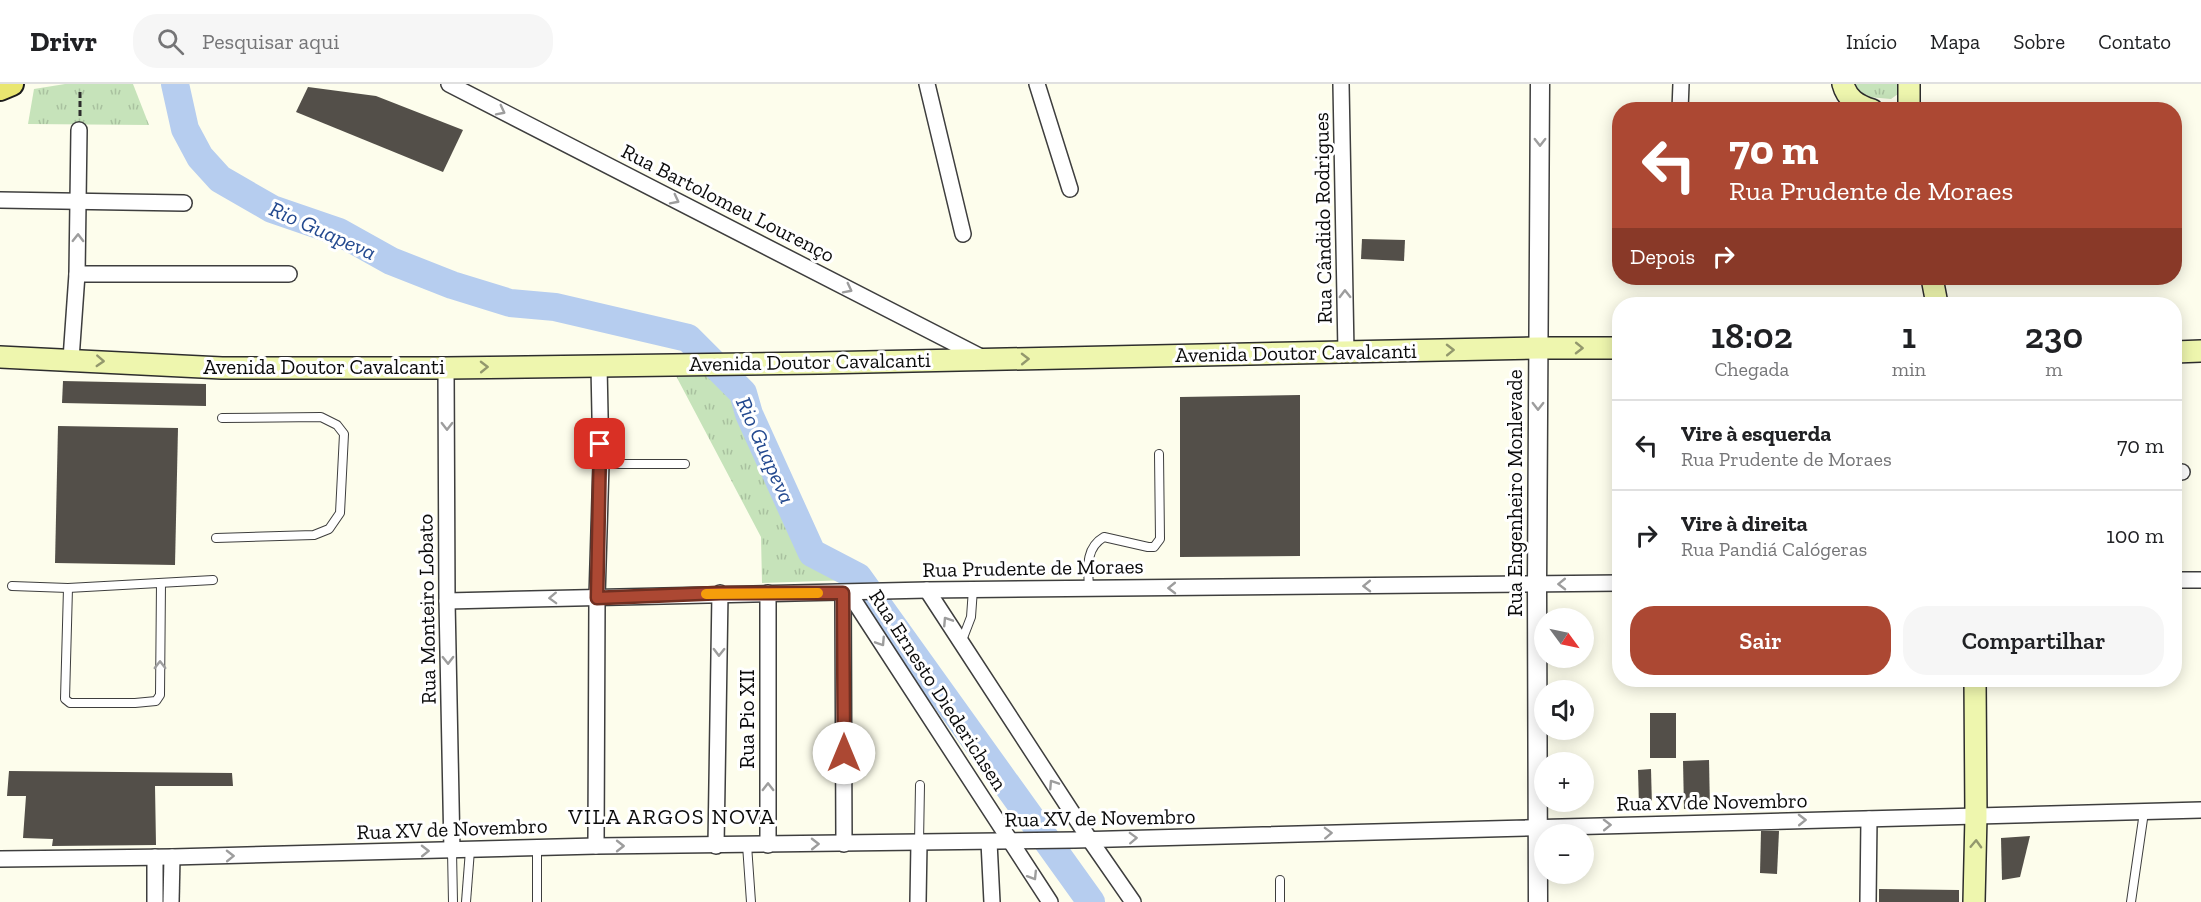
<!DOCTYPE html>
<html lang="pt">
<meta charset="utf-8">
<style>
body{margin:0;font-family:"Zilla Slab",serif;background:#f6f6f6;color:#202124;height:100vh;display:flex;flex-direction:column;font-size:22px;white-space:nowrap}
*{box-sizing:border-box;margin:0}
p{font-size:20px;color:#757577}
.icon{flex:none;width:33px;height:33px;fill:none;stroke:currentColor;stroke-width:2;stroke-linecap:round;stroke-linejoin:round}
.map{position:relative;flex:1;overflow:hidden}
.side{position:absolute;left:1612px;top:213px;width:570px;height:390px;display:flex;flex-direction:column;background:#fff;border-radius:24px;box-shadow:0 3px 15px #0003}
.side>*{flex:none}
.hud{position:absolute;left:1612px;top:18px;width:570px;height:183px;border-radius:24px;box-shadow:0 3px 15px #0003;background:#ac4833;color:#fff;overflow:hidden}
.needle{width:39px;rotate:123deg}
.tools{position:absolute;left:1534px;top:524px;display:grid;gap:12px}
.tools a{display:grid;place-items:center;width:60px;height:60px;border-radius:50%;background:#fff;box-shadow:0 3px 15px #0003;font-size:30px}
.pin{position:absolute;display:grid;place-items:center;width:51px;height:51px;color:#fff;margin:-26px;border-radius:12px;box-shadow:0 3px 9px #0006}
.me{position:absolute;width:66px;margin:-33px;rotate:0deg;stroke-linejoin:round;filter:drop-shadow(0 0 4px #0008)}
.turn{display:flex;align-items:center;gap:21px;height:126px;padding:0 18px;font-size:27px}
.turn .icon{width:78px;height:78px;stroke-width:2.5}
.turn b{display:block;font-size:42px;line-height:51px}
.then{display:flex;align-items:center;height:57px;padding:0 18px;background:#0003;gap:12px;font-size:22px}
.eta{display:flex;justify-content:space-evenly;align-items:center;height:102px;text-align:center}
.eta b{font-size:36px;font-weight:600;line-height:42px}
.action{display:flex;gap:12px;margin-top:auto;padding:12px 18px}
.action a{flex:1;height:69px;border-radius:24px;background:#ac4833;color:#fff;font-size:24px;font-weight:600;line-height:69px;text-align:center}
.action a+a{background:#f6f6f6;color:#202124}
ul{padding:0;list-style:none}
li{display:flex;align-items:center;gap:18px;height:90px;padding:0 18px;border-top:2px solid #e0e0e0}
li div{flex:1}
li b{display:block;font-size:22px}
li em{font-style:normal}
header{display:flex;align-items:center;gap:36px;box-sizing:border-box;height:84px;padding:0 30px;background:#fff;border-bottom:2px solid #e0e0e0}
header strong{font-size:28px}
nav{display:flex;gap:33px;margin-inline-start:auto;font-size:21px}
.search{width:420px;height:54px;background:#f6f6f6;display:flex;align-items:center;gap:15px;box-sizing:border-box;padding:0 21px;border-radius:24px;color:#757577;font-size:22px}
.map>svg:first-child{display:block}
.park{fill:url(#park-tufts)}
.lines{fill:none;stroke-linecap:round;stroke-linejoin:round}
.river{stroke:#b6cdef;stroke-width:28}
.building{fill:#534f49}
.service-casing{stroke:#3e3e3e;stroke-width:10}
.minor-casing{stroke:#3e3e3e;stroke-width:18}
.tertiary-casing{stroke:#3e3e3e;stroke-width:21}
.secondary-casing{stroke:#2d2d2d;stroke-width:24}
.primary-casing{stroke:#1c1c1c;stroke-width:26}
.path{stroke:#2d2d2d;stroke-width:3;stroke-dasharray:6 3;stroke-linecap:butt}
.service{stroke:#fff;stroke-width:8}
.minor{stroke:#fff;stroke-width:15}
.tertiary{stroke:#fff;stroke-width:18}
.secondary{stroke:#eef6ae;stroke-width:21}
.primary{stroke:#e9e670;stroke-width:22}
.oneway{stroke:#9d9d9d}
.oneway2{stroke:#93986d}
.route-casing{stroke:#702f21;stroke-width:15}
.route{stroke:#ac4833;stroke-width:10}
.slow{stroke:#f59e0b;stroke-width:10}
.labels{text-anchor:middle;stroke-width:6;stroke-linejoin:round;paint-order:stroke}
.street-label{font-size:21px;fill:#0b0b0b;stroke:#fff}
.water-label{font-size:22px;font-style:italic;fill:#23498f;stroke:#fff}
.neighbourhood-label{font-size:22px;letter-spacing:1.5px;fill:#0b0b0b;stroke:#fff}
</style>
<header>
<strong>Drivr</strong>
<div class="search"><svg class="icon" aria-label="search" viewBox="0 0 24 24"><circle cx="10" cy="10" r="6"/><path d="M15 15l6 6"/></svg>Pesquisar aqui</div>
<nav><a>Início</a><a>Mapa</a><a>Sobre</a><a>Contato</a></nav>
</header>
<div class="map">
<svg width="2201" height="818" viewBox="0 0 2201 818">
<defs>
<pattern id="park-tufts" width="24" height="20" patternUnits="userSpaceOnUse" patternTransform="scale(1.5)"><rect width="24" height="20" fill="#c6e3ba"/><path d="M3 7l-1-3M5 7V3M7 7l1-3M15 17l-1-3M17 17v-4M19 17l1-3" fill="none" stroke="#a9c19f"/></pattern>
</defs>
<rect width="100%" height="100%" fill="#fdfdec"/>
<g class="park">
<polygon points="65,0 133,0 149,41 28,40 34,5"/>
<polygon points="1851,0 1898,0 1898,10 1891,15 1857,12"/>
<polygon points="708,287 739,327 782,427 810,477 850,496 762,499 761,453 675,290"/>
</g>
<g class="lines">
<polyline class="river" points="175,0 185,45 200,73 220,95 272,125 339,148 391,177 452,201 510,219 555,223 688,254 743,309 749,330 812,469 858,493 1091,818"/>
</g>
<g class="building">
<polygon points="308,3 376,12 463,46 443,88 296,28"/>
<polygon points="1362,155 1405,156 1404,177 1361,175"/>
<polygon points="63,297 206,300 206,322 62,319"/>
<polygon points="1300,311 1300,472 1180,473 1180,313"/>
<polygon points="58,342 178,344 175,481 55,479"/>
<rect x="1650" y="629" width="26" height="45"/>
<polygon points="1709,676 1710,725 1684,725 1683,677"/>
<polygon points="1651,685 1652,723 1639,723 1638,686"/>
<polygon points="9,687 232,689 233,702 155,702 156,761 52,762 53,755 23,754 26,712 7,712"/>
<polygon points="1761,747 1779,747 1777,790 1760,789"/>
<polygon points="2030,752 2020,793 2002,796 2001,754"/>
<polygon points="1879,805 1959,806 1959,818 1879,818"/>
</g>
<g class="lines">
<g class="service-casing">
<g id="service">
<polyline points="601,380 685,380"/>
<polyline points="216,454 314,451 329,445 340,429 344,350 337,341 321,333 222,334"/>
<polyline points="12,502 68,504 213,496"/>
<polyline points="68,504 65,615 70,619 135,619 156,617 160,611 161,499"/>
<path d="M1089,504c-1,-20 -4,-40 15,-51l44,10h6l6,-8 -1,-85"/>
<polyline points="961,559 971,533 973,505"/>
<polyline points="919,759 920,701"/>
<polyline points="747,761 751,818"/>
<polyline points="537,764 537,818"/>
<polyline points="452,767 453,818"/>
<polyline points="1280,796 1280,818"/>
<polyline points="466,818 470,766"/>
<polyline points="2131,818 2144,728"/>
</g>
</g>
<g class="minor-casing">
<g id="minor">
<polyline points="449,0 983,274"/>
<polyline points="927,0 963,150"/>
<polyline points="1037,0 1070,105"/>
<polyline points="1341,0 1346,268"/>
<polyline points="1680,26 1681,0"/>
<polyline points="0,116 184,119"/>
<polyline points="77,190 289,190"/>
<polyline points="71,275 77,190 79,46"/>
<polyline points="446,284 447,517 452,767"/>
<polyline points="2175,388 2182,388"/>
<polyline points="2175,496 2201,496"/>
<polyline points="927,506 1090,756 1133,818"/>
<polyline points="768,509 768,761"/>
<polyline points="843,509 844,760"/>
<polyline points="849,509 1050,818"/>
<polyline points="447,517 927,506 1620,499"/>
<polyline points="989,758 992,818"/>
<polyline points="596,762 597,514 601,380 599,282"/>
<polyline points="716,762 720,509"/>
<polyline points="0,775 172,773 596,762 1075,756 2201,726"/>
<polyline points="155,818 155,773"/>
<polyline points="171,818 172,773"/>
<polyline points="918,818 919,759"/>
<polyline points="1868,818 1869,735"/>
</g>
</g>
<g class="tertiary-casing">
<polyline id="tertiary" points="1538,818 1537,500 1540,0"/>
</g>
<g class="secondary-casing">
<g id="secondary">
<path d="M1843,0c4,15 14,21 29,26"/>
<polyline points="1909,26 1909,0"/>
<polyline points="1932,194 1937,220"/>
<polyline points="2175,268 2201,267"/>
<polyline points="0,273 222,284 446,284 819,279 1538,264 1620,264"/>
<polyline points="1974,818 1976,732 1975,596"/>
</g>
</g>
<g class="primary-casing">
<polyline id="primary" points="0,5 12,0"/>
</g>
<polyline class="path" points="80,32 80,8"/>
<use href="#service" class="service"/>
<use href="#minor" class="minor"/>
<use href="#tertiary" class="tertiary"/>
<use href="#secondary" class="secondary"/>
<use href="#primary" class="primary"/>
</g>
<defs><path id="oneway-chevron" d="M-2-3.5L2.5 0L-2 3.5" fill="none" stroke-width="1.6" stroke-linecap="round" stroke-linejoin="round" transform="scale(1.5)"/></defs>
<g class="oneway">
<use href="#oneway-chevron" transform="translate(501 27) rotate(27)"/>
<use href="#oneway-chevron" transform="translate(1540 58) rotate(90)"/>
<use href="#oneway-chevron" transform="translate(675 116) rotate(27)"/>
<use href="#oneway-chevron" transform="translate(78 154) rotate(-89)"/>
<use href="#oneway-chevron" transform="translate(848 205) rotate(27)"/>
<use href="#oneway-chevron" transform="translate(1345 210) rotate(-91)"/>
<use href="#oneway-chevron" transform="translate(1538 322) rotate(90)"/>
<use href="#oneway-chevron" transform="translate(447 342) rotate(90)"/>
<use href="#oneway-chevron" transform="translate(1562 500) rotate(179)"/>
<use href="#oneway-chevron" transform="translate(1367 502) rotate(179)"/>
<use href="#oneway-chevron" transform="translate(1172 504) rotate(179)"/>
<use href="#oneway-chevron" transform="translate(553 514) rotate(178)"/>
<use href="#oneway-chevron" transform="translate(947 537) rotate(-123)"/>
<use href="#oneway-chevron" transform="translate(881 558) rotate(57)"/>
<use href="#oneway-chevron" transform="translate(719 568) rotate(91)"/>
<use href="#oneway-chevron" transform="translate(448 576) rotate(89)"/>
<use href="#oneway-chevron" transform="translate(160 581) rotate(-90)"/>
<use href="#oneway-chevron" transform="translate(1053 700) rotate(-123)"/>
<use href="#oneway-chevron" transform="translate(768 703) rotate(-90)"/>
<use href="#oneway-chevron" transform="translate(1802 736) rotate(-1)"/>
<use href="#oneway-chevron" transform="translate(1607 741) rotate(-1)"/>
<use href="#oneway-chevron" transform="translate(1328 749) rotate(-2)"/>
<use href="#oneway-chevron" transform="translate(1133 754) rotate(-2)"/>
<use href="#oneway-chevron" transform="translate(815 760) rotate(-1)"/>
<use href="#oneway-chevron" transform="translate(620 762)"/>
<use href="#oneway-chevron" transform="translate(425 767) rotate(-1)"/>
<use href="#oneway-chevron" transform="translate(230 772) rotate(-1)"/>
<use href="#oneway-chevron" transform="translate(1033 792) rotate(58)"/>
</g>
<g class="oneway2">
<use href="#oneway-chevron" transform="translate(1579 264) rotate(1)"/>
<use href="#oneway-chevron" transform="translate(1450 266) rotate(-1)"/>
<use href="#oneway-chevron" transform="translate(1025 275) rotate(-1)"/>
<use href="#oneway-chevron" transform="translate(100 277) rotate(3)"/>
<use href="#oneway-chevron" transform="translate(484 283) rotate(-1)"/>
<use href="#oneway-chevron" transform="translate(1976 760) rotate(-88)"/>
</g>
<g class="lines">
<g class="route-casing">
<polyline id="route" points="600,360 597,514 720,509 843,509 844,669"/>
</g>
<use href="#route" class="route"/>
<polyline class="slow" points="706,510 818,509"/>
</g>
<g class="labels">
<g class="street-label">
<text transform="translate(728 119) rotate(27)" y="7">Rua Bartolomeu Lourenço</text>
<text transform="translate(1323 134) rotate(-91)" y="7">Rua Cândido Rodrigues</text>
<text transform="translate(1296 269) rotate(-1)" y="7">Avenida Doutor Cavalcanti</text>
<text transform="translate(810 278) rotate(-1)" y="7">Avenida Doutor Cavalcanti</text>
<text x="324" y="290">Avenida Doutor Cavalcanti</text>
<text transform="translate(1515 409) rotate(-90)" y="7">Rua Engenheiro Monlevade</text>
<text transform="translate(1033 484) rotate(-1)" y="7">Rua Prudente de Moraes</text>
<text transform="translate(427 525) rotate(-91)" y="7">Rua Monteiro Lobato</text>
<text transform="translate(938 606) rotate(57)" y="7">Rua Ernesto Diederichsen</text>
<text transform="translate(747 635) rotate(-90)" y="7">Rua Pio XII</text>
<text transform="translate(1712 718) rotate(-1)" y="7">Rua XV de Novembro</text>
<text transform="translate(1100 734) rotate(-1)" y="7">Rua XV de Novembro</text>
<text transform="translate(452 745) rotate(-2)" y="7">Rua XV de Novembro</text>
</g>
<g class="water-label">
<text transform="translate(323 146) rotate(24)" y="8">Rio Guapeva</text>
<text transform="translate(766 366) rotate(66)" y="8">Rio Guapeva</text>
</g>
<g class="neighbourhood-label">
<text x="672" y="740">VILA ARGOS NOVA</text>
</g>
</g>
</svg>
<div class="tools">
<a><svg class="needle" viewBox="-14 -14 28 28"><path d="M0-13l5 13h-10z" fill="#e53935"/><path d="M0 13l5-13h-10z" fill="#757577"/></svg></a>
<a><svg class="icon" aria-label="sound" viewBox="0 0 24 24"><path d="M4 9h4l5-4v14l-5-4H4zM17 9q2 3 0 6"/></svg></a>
<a>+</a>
<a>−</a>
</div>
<div class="pin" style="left:600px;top:360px;background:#d93025"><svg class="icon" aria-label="arrive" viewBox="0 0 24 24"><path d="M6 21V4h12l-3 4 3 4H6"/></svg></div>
<svg class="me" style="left:844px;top:669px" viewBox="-20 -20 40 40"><circle r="19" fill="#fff"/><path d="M0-13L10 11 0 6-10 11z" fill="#ac4833"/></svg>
<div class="hud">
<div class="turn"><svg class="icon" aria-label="left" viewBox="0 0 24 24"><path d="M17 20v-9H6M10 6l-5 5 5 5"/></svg><div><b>70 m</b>Rua Prudente de Moraes</div></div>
<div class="then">Depois<svg class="icon" aria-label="right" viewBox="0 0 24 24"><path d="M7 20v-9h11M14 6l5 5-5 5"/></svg></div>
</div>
<section class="side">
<div class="eta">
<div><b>18:02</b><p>Chegada</p></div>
<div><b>1</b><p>min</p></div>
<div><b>230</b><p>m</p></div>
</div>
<ul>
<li><svg class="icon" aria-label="left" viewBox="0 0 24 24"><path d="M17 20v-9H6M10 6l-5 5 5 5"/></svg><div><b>Vire à esquerda</b><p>Rua Prudente de Moraes</p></div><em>70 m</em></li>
<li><svg class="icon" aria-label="right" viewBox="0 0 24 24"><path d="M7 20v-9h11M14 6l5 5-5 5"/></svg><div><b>Vire à direita</b><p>Rua Pandiá Calógeras</p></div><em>100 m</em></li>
</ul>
<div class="action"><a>Sair</a><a>Compartilhar</a></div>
</section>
</div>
